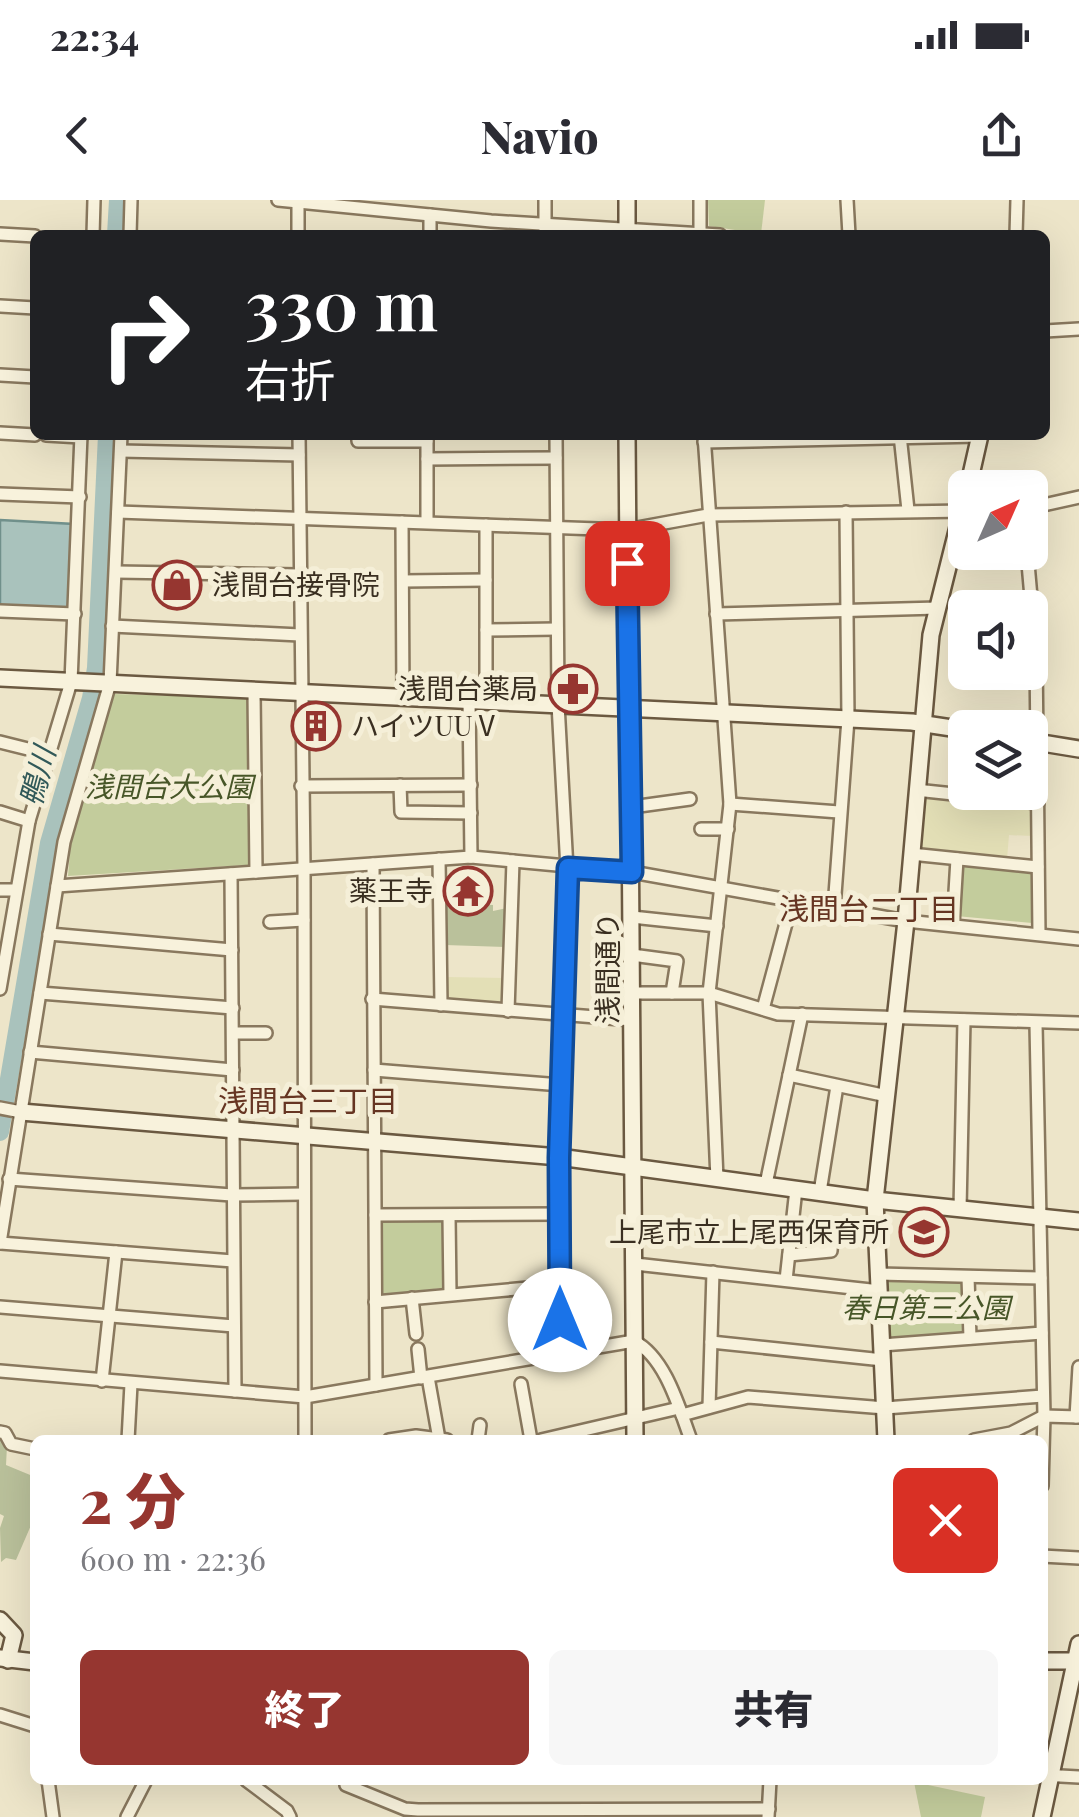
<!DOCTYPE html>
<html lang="ja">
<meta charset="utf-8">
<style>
body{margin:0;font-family:"Playfair Display","Noto Sans JP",serif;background:#f7f7f7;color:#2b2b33;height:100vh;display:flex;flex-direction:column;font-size:38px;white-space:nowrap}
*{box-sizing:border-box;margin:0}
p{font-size:32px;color:#7c7c81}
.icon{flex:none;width:55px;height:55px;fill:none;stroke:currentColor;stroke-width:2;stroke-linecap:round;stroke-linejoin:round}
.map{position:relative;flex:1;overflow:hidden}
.details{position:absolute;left:30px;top:1235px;width:1018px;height:350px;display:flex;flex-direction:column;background:#fff;border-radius:15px;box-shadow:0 10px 40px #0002}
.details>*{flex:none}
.banner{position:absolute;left:30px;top:30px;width:1020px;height:210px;border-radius:15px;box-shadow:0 10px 40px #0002;background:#202124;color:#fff;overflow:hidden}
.needle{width:65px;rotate:45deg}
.controls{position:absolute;left:948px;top:270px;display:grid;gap:20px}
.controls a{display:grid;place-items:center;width:100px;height:100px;border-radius:15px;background:#fff;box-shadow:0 10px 40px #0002;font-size:50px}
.pin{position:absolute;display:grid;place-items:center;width:85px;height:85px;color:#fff;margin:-42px;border-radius:20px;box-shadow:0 5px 15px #0006}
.me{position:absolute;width:110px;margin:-55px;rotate:0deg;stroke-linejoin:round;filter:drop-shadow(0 0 8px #0008)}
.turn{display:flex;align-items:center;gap:35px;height:210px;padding:0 50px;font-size:45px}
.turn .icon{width:130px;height:130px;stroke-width:2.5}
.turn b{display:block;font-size:70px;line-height:85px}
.round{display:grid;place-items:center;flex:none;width:105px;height:105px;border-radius:15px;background:#f7f7f7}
.overview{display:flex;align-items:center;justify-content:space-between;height:170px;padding:0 50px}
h1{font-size:60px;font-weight:800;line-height:75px;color:#963630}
.cta{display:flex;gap:20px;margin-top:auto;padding:20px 50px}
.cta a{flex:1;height:115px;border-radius:15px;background:#963630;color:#fff;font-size:40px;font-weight:800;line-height:115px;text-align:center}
.cta a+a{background:#f7f7f7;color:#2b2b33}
.status{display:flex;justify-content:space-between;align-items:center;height:70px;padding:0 50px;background:#fff;direction:ltr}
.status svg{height:28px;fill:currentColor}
header{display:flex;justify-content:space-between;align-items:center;height:130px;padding:0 50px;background:#fff;font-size:45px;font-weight:800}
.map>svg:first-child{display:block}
.farmland{fill:#e3dfb6}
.green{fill:#c3cc9c}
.cemetery{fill:#bac19b}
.water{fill:#a9c2bc;stroke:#70908b;stroke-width:2.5}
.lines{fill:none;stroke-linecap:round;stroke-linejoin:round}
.river{stroke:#a9c2bc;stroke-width:18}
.street-casing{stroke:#89785e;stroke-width:16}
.secondary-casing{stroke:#6b5941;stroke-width:20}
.street{stroke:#f8f2dc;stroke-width:11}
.secondary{stroke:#f8f2dc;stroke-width:15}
.route-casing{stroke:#114b97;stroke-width:25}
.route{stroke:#1a73e8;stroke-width:18}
.labels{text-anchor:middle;stroke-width:10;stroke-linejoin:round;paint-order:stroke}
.poi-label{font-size:28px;fill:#3a2f21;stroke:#f5efd8;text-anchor:end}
.park-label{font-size:28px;font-style:italic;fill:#475628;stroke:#f5efd8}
.street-label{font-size:28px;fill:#3a2f21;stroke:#f5efd8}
.water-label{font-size:30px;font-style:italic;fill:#315959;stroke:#f5efd8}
.neighbourhood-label{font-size:30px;fill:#663522;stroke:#f5efd8}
</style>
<div class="status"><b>22:34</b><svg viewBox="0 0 49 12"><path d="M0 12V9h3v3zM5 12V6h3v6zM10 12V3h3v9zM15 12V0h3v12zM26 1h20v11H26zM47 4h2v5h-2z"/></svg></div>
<header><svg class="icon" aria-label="back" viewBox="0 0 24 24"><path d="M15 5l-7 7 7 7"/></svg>Navio<svg class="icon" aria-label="share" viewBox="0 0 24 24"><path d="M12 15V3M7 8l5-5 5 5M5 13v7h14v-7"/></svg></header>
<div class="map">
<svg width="1079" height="1617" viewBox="0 0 1079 1617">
<rect width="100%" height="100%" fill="#ede5c9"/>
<g class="farmland">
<polygon points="925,595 1031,607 1034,609 1033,636 1009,635 1007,659 921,651 917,648 920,598"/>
<polygon points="446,777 505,778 505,802 502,805 447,801"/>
</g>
<g class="green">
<polygon points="708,0 765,0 761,34 709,26"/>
<polygon points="114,494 250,498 248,665 68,676 71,640"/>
<polygon points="960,663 1032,673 1032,723 956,716"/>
<polygon points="379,1018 442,1019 443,1088 379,1095"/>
<polygon points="885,1078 963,1082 966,1134 888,1138"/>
<polygon points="914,1582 985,1597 981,1617 921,1617"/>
</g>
<g class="cemetery">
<polygon points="445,702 493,705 493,711 507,708 505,747 445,745"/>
<polygon points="0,1235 7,1246 6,1265 35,1277 35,1316 16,1360 6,1358 1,1362 0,1328 4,1316 0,1314"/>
</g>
<polygon class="water" points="0,320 74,324 73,404 68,410 0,407"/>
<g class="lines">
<g class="river">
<polyline points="116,35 118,0"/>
<polyline points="0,932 49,643 91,498 96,468 107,235"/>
</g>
<g class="street-casing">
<g id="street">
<polyline points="278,0 491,21 720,35"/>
<polyline points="847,0 849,35"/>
<polyline points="0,34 35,36"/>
<polyline points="93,35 94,0"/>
<polyline points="130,35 131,0"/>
<polyline points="298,35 298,0"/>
<polyline points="430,35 430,15"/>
<polyline points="545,35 545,0"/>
<polyline points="700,35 700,0"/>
<polyline points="1016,35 1017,0"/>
<polyline points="0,106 35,108"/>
<polyline points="1045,131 1079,129"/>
<polyline points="0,175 35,177"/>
<polyline points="0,233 35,235"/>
<polyline points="46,235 81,237"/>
<polyline points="299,235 304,668 305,1240"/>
<polyline points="358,235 358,241 427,241"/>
<polyline points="556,235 558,504 567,669 559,957 560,1155"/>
<polyline points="704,235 730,604 709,793 717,979"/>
<polyline points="900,235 908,310"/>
<polyline points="704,242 979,236"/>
<polyline points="121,251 299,255"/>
<polyline points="427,259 556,258"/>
<polyline points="0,294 80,297"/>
<polyline points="1030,308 1079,297"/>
<polyline points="118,312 626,330 708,315 965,311"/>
<polyline points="402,322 403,498"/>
<polyline points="427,322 427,235"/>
<polyline points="1027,352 1036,454 1039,734"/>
<polyline points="116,372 299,375"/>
<polyline points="403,381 486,380"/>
<polyline points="0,411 75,414"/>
<polyline points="716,414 938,408"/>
<polyline points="112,426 300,435"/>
<polyline points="486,430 557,429"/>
<polyline points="254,492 256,672"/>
<polyline points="469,500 471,657"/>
<polyline points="486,501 486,325"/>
<polyline points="0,542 48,554"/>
<polyline points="400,585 401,612 471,613"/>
<polyline points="301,586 471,585"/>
<polyline points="916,590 1038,603"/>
<polyline points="730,604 839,612"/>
<polyline points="632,607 690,599"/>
<polyline points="0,612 29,621"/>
<polyline points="701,629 728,629"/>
<polyline points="911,654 1038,667"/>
<polyline points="439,659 441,805"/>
<polyline points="373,664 376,1185"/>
<polyline points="231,674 235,1191"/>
<polyline points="57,686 471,657 632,672 906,721 1079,739"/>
<polyline points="0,690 15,690"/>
<polyline points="834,708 848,519 846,312"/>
<polyline points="632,717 717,726"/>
<polyline points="270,722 304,720"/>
<polyline points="953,725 957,659"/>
<polyline points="49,734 232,750"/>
<polyline points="632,755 677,761 672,793"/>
<polyline points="0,789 29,621 71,482 81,235"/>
<polyline points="40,793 233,808"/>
<polyline points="632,793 709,793 778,814 1079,823"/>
<polyline points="372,799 633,820"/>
<polyline points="763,809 792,701"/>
<polyline points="508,811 513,661"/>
<polyline points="1036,824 1044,1216 1042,1286"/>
<polyline points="233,833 266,833"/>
<polyline points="30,852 233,870"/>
<polyline points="374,870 561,885"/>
<polyline points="789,875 887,896"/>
<polyline points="0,908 21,912"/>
<polyline points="9,979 232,995 303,994"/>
<polyline points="766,984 802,814"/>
<polyline points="820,992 837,886"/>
<polyline points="960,1009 964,820"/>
<polyline points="375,1015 559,1014"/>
<polyline points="449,1016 450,1094"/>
<polyline points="0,1043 64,642 110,483 121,235"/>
<polyline points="0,1043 233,1061"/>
<polyline points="789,1055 831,1051 832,1035"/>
<polyline points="635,1064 880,1091"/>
<polyline points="879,1074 1041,1078"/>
<polyline points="968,1077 970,1138"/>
<polyline points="786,1080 796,989"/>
<polyline points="412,1098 416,1134"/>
<polyline points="375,1102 561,1085"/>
<polyline points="0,1107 234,1126"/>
<polyline points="711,1142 883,1160"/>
<polyline points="882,1145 1042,1133"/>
<polyline points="418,1149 421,1178"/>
<path d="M0,1171l305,26 329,-56c32,17 45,67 57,99"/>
<polyline points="428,1177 439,1239"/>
<polyline points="102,1181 116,1052"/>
<polyline points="521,1184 531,1240"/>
<polyline points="709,1207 713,1072"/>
<polyline points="682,1215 748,1197 885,1208 1043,1196"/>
<polyline points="1076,1217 1079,1167"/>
<polyline points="0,1232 5,1233 11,1244 35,1249"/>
<polyline points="128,1240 131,1184"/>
<polyline points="389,1240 416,1236 447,1240"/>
<polyline points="478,1240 480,1225"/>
<polyline points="541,1240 679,1208"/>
<polyline points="974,1240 1011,1233 1044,1216 1079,1217"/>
<polyline points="1042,1356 1079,1358"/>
<polyline points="0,1515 35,1526"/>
<polyline points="1042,1575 1079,1577"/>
<polyline points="48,1580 53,1617"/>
<polyline points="246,1580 287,1611 290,1617"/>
<polyline points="348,1580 346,1585 405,1609 418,1610 769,1609"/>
<polyline points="127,1617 146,1580"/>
<polyline points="768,1617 770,1580"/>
</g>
</g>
<g class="secondary-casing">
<g id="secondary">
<polyline points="627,0 627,35"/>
<polyline points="627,235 635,1240"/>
<polyline points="968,288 980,235"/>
<polyline points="0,478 912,522 965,530"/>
<polyline points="1030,541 1079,549"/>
<polyline points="21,912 559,957 875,1000 1079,1021"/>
<polyline points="886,1240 875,1000 906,721 931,435 965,299"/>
<polyline points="0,1420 14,1435 8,1460"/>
<polyline points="0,1458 35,1462"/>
<polyline points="1042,1461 1079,1461"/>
<polyline points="1042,1617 1079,1444"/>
</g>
</g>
<use href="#street" class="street"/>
<use href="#secondary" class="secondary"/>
</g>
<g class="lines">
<g class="route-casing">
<polyline id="route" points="560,1120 559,958 568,668 632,672 627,363"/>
</g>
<use href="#route" class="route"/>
</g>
<defs>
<g id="shop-ring" transform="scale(2.5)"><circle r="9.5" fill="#f5efd8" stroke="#963630" stroke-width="1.5"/><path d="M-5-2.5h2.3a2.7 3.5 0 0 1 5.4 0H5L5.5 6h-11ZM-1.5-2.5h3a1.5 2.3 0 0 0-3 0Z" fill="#963630"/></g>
<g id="pharmacy-ring" transform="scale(2.5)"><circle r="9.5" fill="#f5efd8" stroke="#963630" stroke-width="1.5"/><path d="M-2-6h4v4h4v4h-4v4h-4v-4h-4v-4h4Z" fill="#963630"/></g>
<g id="building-ring" transform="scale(2.5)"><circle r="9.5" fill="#f5efd8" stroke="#963630" stroke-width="1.5"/><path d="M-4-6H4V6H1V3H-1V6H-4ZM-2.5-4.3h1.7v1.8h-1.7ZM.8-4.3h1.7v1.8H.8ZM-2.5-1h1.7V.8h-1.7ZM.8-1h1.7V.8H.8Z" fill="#963630"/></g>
<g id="temple-ring" transform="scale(2.5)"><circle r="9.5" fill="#f5efd8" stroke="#963630" stroke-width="1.5"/><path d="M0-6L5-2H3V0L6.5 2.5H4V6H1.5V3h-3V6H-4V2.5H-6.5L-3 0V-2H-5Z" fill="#963630"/></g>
<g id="school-ring" transform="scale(2.5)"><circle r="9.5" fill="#f5efd8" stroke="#963630" stroke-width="1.5"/><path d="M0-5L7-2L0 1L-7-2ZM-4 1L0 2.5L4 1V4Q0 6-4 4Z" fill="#963630"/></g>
</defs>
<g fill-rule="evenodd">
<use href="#shop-ring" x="177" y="385"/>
<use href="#pharmacy-ring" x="573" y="489"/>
<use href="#building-ring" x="316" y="526"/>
<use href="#temple-ring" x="468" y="691"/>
<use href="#school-ring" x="924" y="1032"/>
</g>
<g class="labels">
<g class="poi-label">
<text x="212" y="395" text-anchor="start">浅間台接骨院</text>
<text x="538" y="499">浅間台薬局</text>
<text x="351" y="536" text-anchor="start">ハイツUUⅤ</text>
<text x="433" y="701">薬王寺</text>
<text x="889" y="1042">上尾市立上尾西保育所</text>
</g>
<g class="park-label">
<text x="169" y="597">浅間台大公園</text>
<text x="926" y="1118">春日第三公園</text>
</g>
<g class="street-label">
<text transform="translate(608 768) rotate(-90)" y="10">浅間通り</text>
</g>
<g class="water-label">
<text transform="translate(38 577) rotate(-75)" y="10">鴨川</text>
</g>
<g class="neighbourhood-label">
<text x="869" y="720">浅間台二丁目</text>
<text x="308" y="912">浅間台三丁目</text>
</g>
</g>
</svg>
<div class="controls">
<a><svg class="needle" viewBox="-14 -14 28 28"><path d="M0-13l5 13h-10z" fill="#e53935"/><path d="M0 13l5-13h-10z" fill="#7c7c81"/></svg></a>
<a><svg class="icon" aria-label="sound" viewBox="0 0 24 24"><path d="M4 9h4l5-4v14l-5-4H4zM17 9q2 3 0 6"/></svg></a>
<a><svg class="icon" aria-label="layers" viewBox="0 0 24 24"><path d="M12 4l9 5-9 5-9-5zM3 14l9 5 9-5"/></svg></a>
</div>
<div class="pin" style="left:627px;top:363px;background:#d93025"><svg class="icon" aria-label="arrive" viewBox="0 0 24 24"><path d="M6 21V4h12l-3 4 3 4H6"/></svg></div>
<svg class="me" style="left:560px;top:1120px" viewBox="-20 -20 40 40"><circle r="19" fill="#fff"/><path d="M0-13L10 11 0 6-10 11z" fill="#1a73e8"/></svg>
<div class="banner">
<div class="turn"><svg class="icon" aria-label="right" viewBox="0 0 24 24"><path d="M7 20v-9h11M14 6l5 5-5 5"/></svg><div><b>330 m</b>右折</div></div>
</div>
<section class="details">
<div class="overview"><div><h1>2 分</h1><p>600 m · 22:36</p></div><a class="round" style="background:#d93025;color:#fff"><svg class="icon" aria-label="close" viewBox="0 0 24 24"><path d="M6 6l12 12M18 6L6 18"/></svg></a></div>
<div class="cta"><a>終了</a><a>共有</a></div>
</section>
</div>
